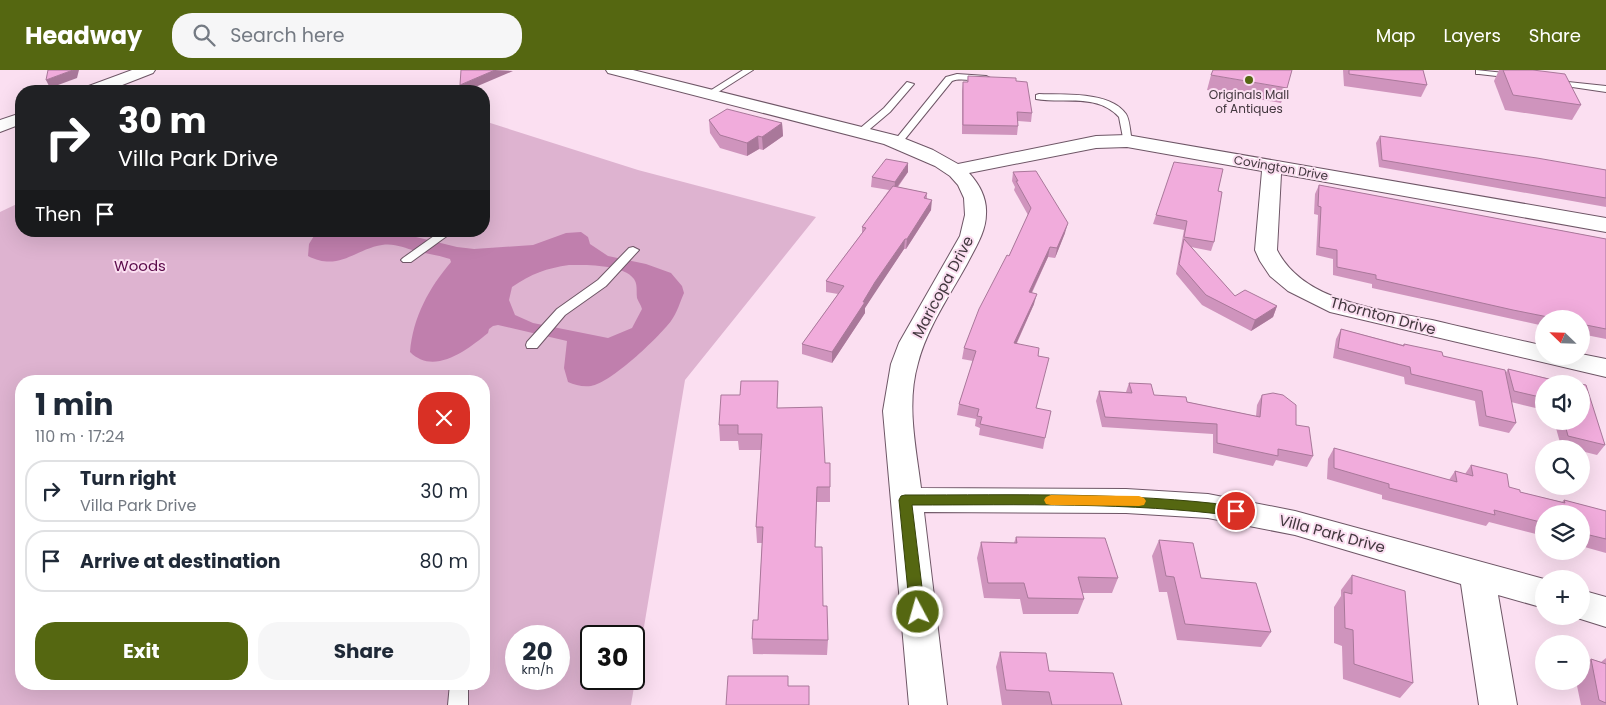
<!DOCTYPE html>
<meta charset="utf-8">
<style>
body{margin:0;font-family:Poppins,sans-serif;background:#f6f6f7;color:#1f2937;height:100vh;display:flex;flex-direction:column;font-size:19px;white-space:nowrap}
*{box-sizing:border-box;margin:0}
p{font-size:16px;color:#747a83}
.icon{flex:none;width:28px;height:28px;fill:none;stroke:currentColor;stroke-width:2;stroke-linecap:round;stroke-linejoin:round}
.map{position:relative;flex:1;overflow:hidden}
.details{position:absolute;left:15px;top:305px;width:475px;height:315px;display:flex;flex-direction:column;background:#fff;border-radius:20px;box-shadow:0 5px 20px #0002}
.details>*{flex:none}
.guide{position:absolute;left:15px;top:15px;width:475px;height:152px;border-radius:20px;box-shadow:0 5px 20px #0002;background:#202124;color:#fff;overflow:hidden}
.needle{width:32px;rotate:293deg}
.buttons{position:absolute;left:1535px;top:240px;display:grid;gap:10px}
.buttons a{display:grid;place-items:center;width:55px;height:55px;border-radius:50%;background:#fff;box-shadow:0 5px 20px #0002;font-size:25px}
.speed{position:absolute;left:505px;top:555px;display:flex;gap:10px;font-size:25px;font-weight:700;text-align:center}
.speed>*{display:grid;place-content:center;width:65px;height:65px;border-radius:50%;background:#fff;box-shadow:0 5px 20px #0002;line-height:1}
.speed small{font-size:12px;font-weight:400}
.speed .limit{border:2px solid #111;border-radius:8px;background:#fff;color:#111}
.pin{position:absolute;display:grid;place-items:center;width:42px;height:42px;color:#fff;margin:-21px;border:2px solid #fff;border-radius:50%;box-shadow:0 1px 5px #0007}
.me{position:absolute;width:55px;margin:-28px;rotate:354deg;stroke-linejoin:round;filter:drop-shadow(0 0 4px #0008)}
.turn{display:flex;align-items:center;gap:18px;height:105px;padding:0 20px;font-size:22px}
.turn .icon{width:65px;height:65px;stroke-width:2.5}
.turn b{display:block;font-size:35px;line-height:42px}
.then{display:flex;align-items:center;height:48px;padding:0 20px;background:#0003;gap:10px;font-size:19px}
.round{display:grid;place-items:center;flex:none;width:52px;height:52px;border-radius:20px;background:#f6f6f7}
.summary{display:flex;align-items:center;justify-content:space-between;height:85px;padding:0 20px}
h1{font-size:30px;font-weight:700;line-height:38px}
.action{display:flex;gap:10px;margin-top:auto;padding:10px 20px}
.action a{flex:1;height:58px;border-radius:20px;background:#556711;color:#fff;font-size:20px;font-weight:700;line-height:58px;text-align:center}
.action a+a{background:#f6f6f7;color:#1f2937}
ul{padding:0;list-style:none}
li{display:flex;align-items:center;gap:15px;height:62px;margin:0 10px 8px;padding:0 10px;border:2px solid #e0e1e3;border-radius:20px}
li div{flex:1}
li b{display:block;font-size:19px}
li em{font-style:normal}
header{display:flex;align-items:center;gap:30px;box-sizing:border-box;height:70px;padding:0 25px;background:#556711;color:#fff}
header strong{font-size:24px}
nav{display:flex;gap:28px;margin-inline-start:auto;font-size:18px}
.search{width:350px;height:45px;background:#f6f6f7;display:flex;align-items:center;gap:12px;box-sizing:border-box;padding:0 18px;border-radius:20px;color:#747a83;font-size:19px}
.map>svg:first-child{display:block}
.green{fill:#deb3d0;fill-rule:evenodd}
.water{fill:#c07fad;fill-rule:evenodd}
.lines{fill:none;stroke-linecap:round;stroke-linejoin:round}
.lane-casing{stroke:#6e5666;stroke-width:2}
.street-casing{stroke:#6e5666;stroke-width:2}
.lane{fill:#fff;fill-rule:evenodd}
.street{fill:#fff;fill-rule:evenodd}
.wall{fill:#cf94bd}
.shaded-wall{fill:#a9789a}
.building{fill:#f1acdc;stroke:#a9789a}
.route{fill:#556711;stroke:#37430b}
.slow{fill:#f59e0b}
.poi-dot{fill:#556711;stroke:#fbdff1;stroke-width:2}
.labels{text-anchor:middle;stroke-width:4;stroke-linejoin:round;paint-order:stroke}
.far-poi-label{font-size:12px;fill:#42373e;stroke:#fbdff1}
.far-street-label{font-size:12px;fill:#42373e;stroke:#fbdff1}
.park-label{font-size:15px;fill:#5b0a4a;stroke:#fbdff1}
.street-label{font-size:15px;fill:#42373e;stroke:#fbdff1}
</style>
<header>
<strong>Headway</strong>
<div class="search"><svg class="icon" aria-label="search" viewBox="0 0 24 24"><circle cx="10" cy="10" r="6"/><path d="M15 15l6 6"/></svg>Search here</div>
<nav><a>Map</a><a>Layers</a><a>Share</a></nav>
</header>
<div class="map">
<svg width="1606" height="635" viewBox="0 0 1606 635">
<rect width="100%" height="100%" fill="#fbdff1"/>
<path class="green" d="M484,51l154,49 178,47 -131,163 -54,325h-631v-493l21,-10v29h463zM21,311h463v303h-463zM516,566h43v43h-43zM591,566h43v43h-43z"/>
<path class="water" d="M317,161h86l13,6 41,10 17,2 59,-4 33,-12 15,-1 7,5 2,7 18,12 38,8 25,9 11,13 2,7c-4,9 -7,20 -13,28 -13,17 -60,62 -80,65 -9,1 -16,-1 -23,-4l-4,-14 3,-27 -69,-16 -5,1 -4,3 -1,4c-21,17 -54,43 -78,19 3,-35 19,-64 41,-90l-1,-3c-12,-4 -23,-5 -34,-8 -12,-3 -21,-8 -34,-6 -27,4 -43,27 -74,11l1,-12zM569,195c16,0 54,-1 65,14 4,6 2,12 3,19 1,3 4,7 5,11l-10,19 -24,10 -75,-15 -18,-8 -6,-15 3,-13c19,-13 35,-19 57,-22z"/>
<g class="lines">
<g class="lane-casing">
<g id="lane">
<polygon points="743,0 753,0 712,26 705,24"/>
<polygon points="1476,0 1514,4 1518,6 1514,8 1479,4 1476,4"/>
<path d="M957,4l29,2 4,2c-10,7 -26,-2 -38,3l-51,63h-6v-4l51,-63z"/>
<polygon points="1549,10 1606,16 1606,22 1552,14 1548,12"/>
<polygon points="907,12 914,14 890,42 864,64 858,64 858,60 884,38"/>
<path d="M1039,24c24,1 71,-3 87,20 4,6 4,19 6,27l-5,3 -3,-1 -5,-26c-22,-24 -56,-13 -83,-18v-4z"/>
<polygon points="441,161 450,161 451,163 411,192 403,192 401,190 403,188"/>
<polygon points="633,177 639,180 606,216 565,245 537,278 527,278 526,275 527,272 557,239 598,210 629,178"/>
<polygon points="450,614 468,614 468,635 448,635"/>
</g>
</g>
<g class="street-casing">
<g id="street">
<polygon points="132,0 155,0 153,3 107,21 84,21 86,17"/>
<path d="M606,0h27l265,66 35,14 25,14 138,-28 31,-1 479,83v14l-325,-58 -4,76c27,53 103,59 155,70 37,9 74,17 112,26v10h37v-2l25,5v18l-276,-65 -42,-21 -18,-15 -10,-15 -5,-11 7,-79 -135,-24 -31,1 -127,25c11,12 18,26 17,41 0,18 -11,34 -19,50 -17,31 -40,64 -49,99 -12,41 -2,84 3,125l205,1 82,5 87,17 249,68v29l-46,-13 19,110h-38l-18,-121 -166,-49 -87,-17 -82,-5 -202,-1 23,193h-38l-26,-294 8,-47 8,-21 61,-107 5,-21 -1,-17 -6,-13 -8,-9 -15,-10 -51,-22 -276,-71z"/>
<polygon points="21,43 21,54 0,62 0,50"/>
<polygon points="1581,520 1606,527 1606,557 1571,546 1581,546"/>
</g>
</g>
<use href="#lane" class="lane"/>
<use href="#street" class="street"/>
</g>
<g class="wall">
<polygon points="1343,0 1423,0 1427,15 1421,27 1344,16"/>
<polygon points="1499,0 1533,0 1581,35 1572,50 1505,40 1494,11"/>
<polygon points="1211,5 1287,18 1281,33 1207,20"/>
<polygon points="968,6 1032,43 1031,52 1018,51 1018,56 1017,65 962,64 962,21 963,12 967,12"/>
<polygon points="709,50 782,53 783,66 763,80 759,79 747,86 720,78 710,63"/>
<polygon points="1380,66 1606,100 1606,137 1379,97 1376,73"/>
<polygon points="908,102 898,117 927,123 927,129 931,140 906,179 904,179 874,223 865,238 865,243 832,293 802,284 802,274 838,224 826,222 826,211 862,163 862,157 889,120 871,117 872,107"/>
<polygon points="1013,102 1065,163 1055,188 1048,187 1032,223 1034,234 1017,273 1038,286 1036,338 1045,368 1043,379 979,365 980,358 975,356 976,349 957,345 959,334 973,291 962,289 964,278 1009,186 1028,145 1014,120 1015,117 1012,111"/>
<polygon points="1319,115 1606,169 1606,269 1581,264 1581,249 1544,249 1544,256 1372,218 1372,214 1333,205 1333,189 1316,185 1318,145 1314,144 1315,124"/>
<polygon points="1218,121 1214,172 1211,181 1191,177 1235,226 1277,236 1273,247 1251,261 1202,235 1176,204 1184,160 1153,154 1156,145"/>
<polygon points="1341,259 1403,275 1404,274 1443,286 1505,304 1508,299 1563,312 1564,310 1579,314 1544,314 1544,340 1511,332 1516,353 1509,363 1479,356 1475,331 1405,314 1404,307 1333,288 1336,269"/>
<polygon points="1129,313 1154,325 1256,346 1257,335 1262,325 1296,355 1313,386 1307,397 1276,390 1273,396 1213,383 1213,364 1102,357 1096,331 1099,321 1126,322"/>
<polygon points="778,338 825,393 830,417 830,432 817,432 815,477 828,570 827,585 753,584 752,569 758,550 762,473 757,473 756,457 761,380 739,380 738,371 720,371 719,355"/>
<polygon points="1554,351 1581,351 1605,375 1597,385 1581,381 1581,379 1573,379 1561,376"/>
<polygon points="1334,378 1449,410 1455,401 1465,404 1471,395 1509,417 1520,422 1562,432 1564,430 1606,441 1606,483 1581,476 1581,444 1544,444 1544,466 1489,452 1486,456 1382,429 1382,425 1327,409 1328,389"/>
<polygon points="1016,467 1118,508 1112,523 1082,523 1084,529 1078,544 1023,544 1020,529 984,528 977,488 981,472 1014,473"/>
<polygon points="1159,470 1201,508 1271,562 1261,577 1177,570 1167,522 1159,522 1152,486"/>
<polygon points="1352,505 1413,613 1400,628 1343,609 1342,576 1334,573 1334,537 1341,526 1341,520"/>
<polygon points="1000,582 1049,601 1122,635 1002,635 996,597"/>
<polygon points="1606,588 1606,635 1581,635 1576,611 1581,611 1581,598 1591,589 1601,592"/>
</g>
<g class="shaded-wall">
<polygon points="73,0 79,0 77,8 50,18 46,10"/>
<polygon points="495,0 513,1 466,21 462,21 460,15"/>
<polygon points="782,53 783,66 763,80 762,67"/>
<polygon points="758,66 759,79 747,86 747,73"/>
<polygon points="908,93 908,102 894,121 895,112"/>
<polygon points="932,130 931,140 906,179 907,169"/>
<polygon points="1068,153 1065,163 1055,188 1057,178"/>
<polygon points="905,169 904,179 865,238 865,243 832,293 832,282 875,212"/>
<polygon points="1050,177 1048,187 1027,232 1029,222"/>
<polygon points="1037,224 1034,234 1012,283 1014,273"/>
<polygon points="1277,236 1273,247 1251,261 1255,250"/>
</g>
<g class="building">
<polygon points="48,0 73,0 46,10"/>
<polygon points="461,0 495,0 460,15"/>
<polygon points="1213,0 1292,0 1287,18 1211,5"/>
<polygon points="1349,0 1423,0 1427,15 1349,4"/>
<polygon points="1503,0 1533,0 1565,4 1581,35 1513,25"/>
<polygon points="968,6 1016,8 1016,11 1027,12 1032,43 1017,42 1018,56 963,55 963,12 968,12"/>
<polygon points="727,39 782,53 762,67 758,66 747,73 720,65 709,50"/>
<polygon points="1380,66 1537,88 1606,100 1606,128 1382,90"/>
<polygon points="886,89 908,93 895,112 872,107"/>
<polygon points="1174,92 1223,99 1218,121 1222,122 1214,172 1184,167 1187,151 1156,145"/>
<polygon points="1036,101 1068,153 1057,178 1050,177 1029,222 1037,224 1014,273 1039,278 1038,286 1049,288 1036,338 1051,341 1045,368 980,354 982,347 977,346 979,339 959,334 976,281 964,278 979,239 1007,185 1009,186 1031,138 1016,111 1018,111 1013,102"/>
<polygon points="1319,115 1606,169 1606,259 1581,254 1581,249 1558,249 1513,240 1376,209 1376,205 1337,197 1337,180 1319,177 1321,137 1318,136"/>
<polygon points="893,116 927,123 924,128 932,130 907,169 905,169 875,212 863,232 865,232 832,282 802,274 844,216 826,211 866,158 862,157"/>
<polygon points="1184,169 1235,226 1245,220 1277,236 1255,250 1206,225 1179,194"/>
<polygon points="1341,259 1404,276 1404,274 1442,282 1443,286 1505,300 1516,353 1486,346 1482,321 1411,304 1410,297 1338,278"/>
<polygon points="1508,299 1565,313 1564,310 1579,314 1544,314 1544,328 1514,321"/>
<polygon points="741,311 778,311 777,338 822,337 825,393 830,393 830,417 817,417 815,477 822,477 823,536 827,536 828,570 752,569 753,550 758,550 763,457 756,457 762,364 738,364 738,355 719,355 721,325 740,325"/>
<polygon points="1129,313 1151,314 1154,325 1186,327 1187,332 1260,347 1262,325 1273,323 1283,325 1296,335 1296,355 1309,357 1313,386 1278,379 1278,386 1217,373 1217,354 1105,347 1099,321 1132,323"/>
<polygon points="1581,314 1586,315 1605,375 1568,366 1564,351 1581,351"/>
<polygon points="1334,378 1457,412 1455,401 1473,406 1471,395 1507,404 1509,417 1520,420 1520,422 1565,433 1564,430 1606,441 1606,469 1581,463 1581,444 1544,444 1544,453 1494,440 1495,445 1389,418 1389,414 1334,398"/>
<polygon points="1016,467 1105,468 1118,508 1078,507 1084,529 1028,528 1024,513 988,513 981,472 1017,473"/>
<polygon points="1159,470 1193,473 1201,508 1256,513 1271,562 1185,554 1174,507 1166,506"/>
<polygon points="1352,505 1405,521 1413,613 1354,594 1353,560 1345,558 1344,522 1352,524"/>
<polygon points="1000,582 1046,583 1049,601 1113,603 1122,635 1052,635 1049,622 1006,620"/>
<polygon points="1591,589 1606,594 1606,633 1599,630"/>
<polygon points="728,606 788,606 788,616 809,616 809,635 726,635"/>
</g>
<path class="route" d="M905,425c111,0 222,-3 331,11l5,1 2,4 -2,3 -5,2c-107,-14 -215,-11 -324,-11l13,107 -2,4 -5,2 -6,-2 -2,-4 -11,-112 2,-4z"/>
<polygon class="slow" points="1051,425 1139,426 1144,428 1146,431 1144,435 1139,436 1051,435 1046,434 1044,430 1046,427"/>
<circle class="poi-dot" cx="1249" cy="10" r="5"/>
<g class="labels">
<g class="far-poi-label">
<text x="1249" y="29">Originals Mall<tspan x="1249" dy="14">of Antiques</tspan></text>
</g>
<g class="far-street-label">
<text transform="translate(1281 98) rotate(10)" y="4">Covington Drive</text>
</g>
<g class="park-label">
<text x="140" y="201">Woods</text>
</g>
<g class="street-label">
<text transform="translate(943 217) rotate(-62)" y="5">Maricopa Drive</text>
<text transform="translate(1383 246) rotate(15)" y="5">Thornton Drive</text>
<text transform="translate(1332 464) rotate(15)" y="5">Villa Park Drive</text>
</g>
</g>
</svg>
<div class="buttons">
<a><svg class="needle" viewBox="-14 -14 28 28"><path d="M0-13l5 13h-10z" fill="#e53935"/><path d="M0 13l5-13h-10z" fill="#747a83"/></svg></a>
<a><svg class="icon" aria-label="sound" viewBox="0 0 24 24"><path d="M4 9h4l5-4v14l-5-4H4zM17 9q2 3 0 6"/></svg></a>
<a><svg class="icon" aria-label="search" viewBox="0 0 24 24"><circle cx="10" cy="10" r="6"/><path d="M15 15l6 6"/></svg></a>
<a><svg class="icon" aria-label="layers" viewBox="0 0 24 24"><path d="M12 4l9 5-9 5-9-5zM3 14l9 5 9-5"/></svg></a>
<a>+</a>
<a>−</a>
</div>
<div class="speed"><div>20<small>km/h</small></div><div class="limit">30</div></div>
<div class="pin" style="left:1236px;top:441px;background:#d93025"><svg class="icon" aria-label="arrive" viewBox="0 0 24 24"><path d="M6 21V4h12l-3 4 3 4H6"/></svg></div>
<svg class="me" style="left:918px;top:542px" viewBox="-20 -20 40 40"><circle r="17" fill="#556711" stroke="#fff" stroke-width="3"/><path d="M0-11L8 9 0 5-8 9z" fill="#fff"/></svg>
<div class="guide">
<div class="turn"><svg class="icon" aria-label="right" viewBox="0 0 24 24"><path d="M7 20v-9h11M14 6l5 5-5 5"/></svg><div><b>30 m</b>Villa Park Drive</div></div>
<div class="then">Then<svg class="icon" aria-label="arrive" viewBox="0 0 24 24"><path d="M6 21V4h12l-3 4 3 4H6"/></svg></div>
</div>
<section class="details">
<div class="summary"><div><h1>1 min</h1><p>110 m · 17:24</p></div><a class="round" style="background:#d93025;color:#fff"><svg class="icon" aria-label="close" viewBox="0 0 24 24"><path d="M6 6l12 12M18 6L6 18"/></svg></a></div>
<ul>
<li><svg class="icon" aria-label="right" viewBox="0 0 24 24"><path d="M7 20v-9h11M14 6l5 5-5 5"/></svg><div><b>Turn right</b><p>Villa Park Drive</p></div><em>30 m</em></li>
<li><svg class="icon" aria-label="arrive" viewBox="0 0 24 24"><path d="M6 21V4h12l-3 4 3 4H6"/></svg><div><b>Arrive at destination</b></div><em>80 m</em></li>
</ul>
<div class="action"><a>Exit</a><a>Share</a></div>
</section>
</div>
